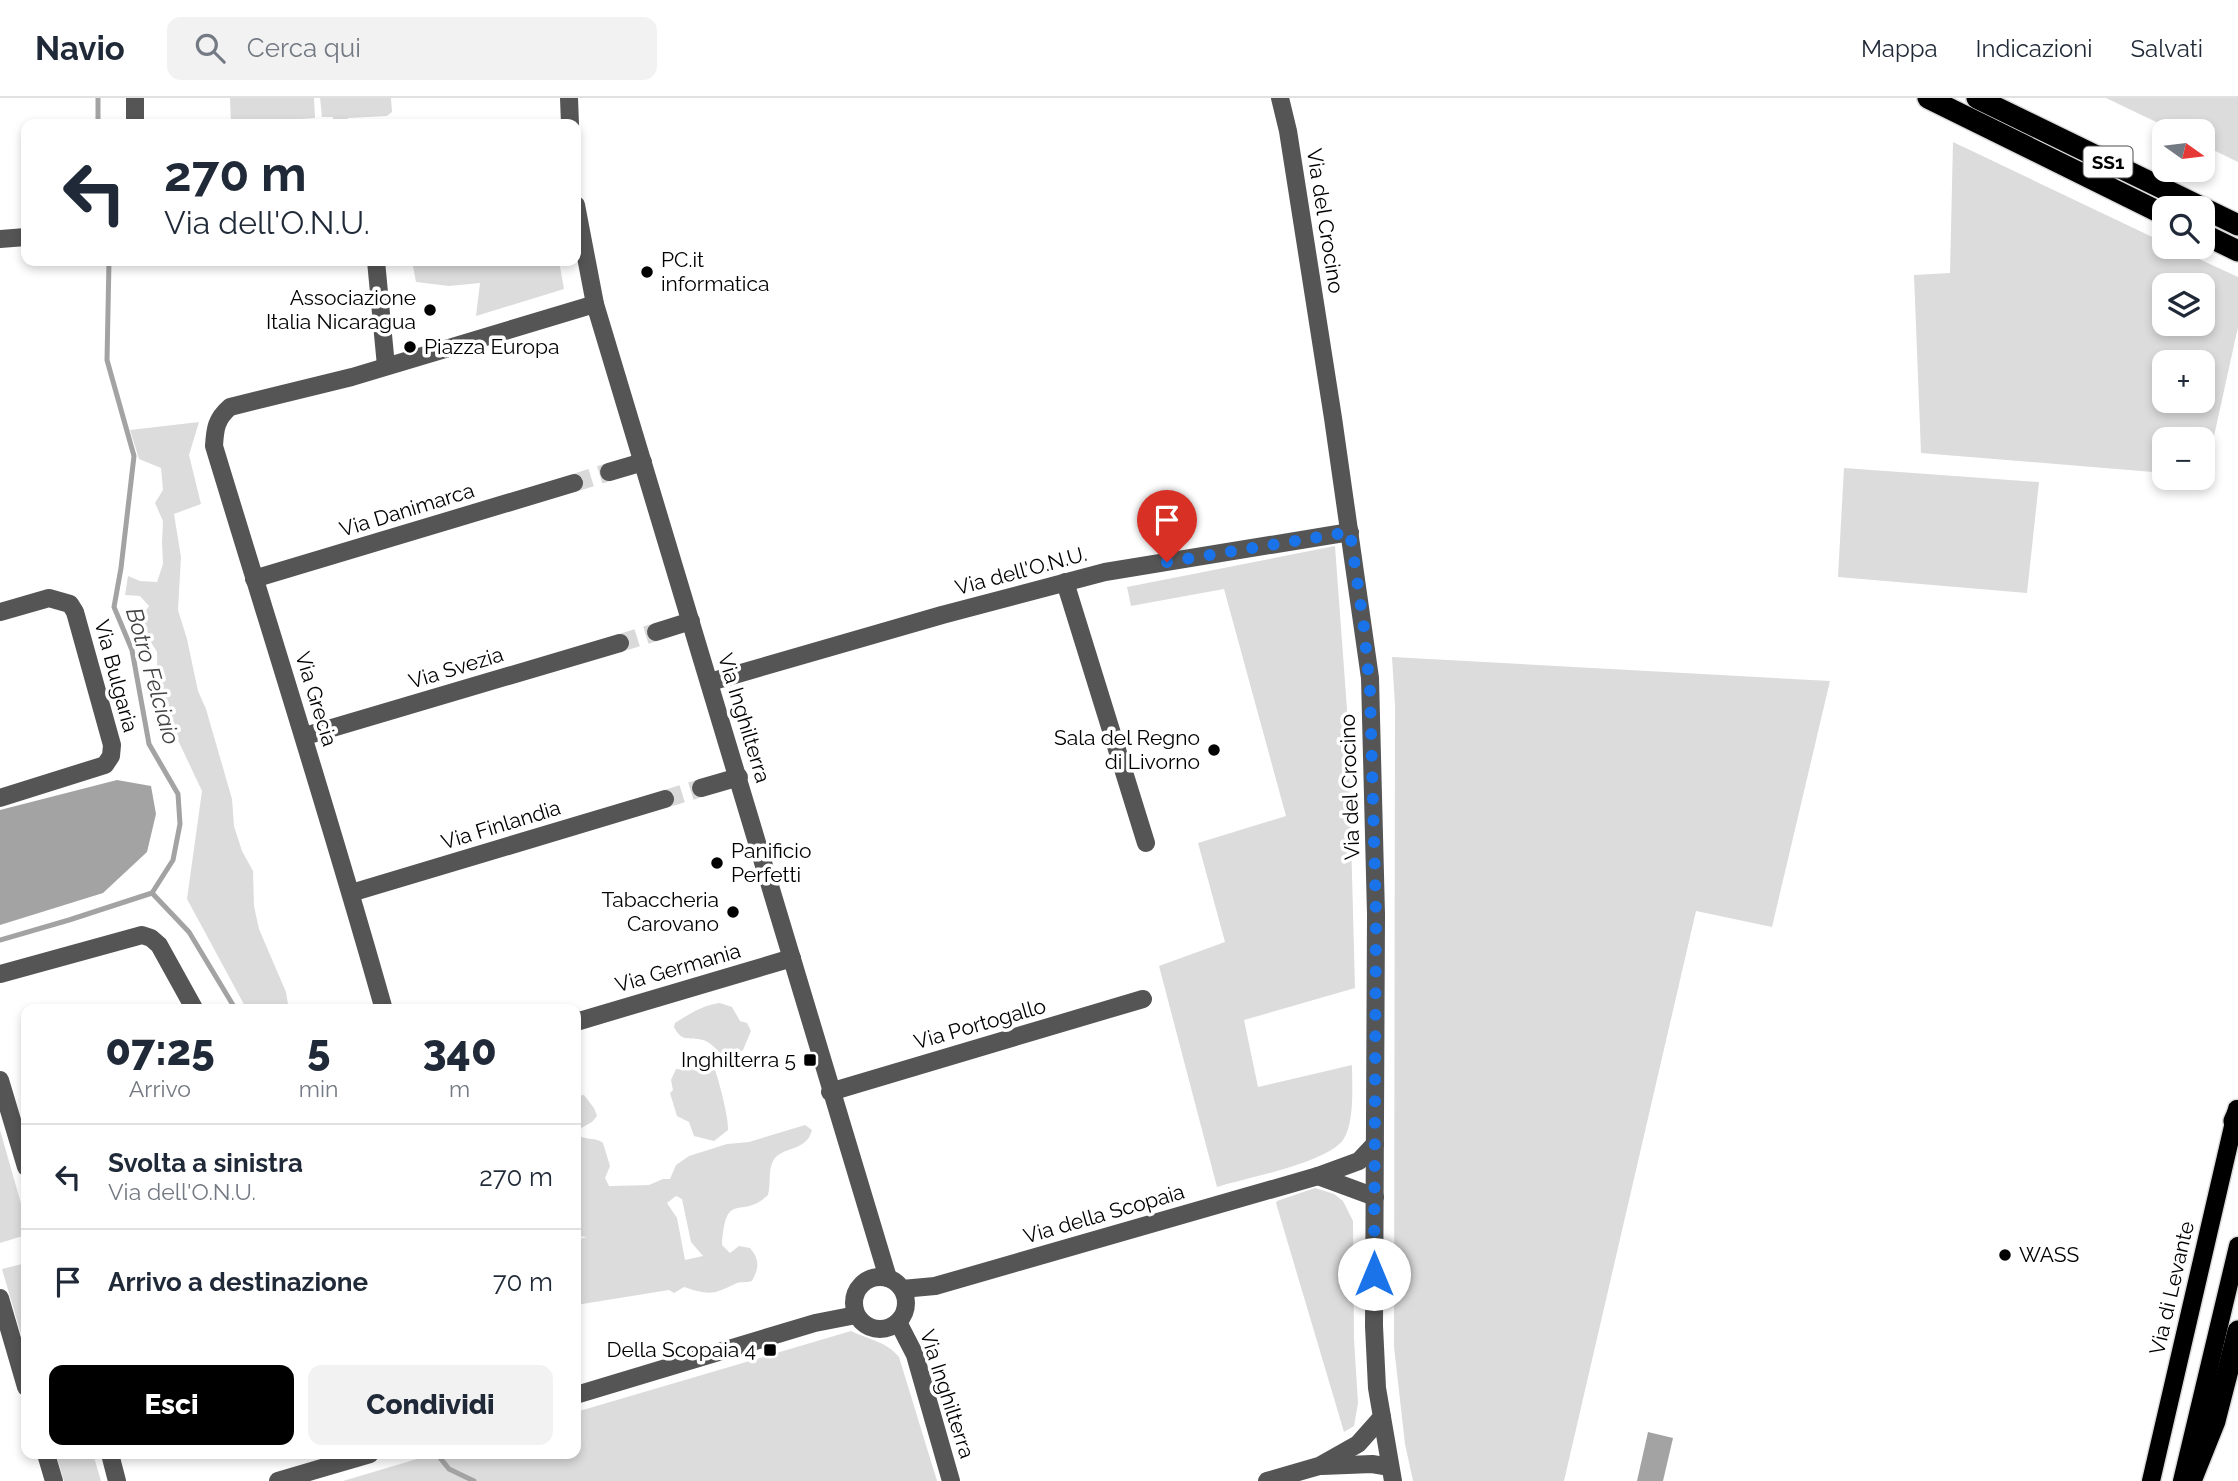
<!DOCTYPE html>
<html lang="it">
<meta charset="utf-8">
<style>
body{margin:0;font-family:Raleway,sans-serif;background:#f2f2f3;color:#1f2937;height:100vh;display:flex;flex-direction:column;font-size:26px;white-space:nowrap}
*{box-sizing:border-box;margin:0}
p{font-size:23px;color:#747a83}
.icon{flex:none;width:38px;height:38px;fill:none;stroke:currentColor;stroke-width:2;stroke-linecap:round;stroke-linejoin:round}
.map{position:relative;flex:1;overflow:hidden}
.panel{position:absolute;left:21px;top:906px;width:560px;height:455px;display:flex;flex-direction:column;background:#fff;border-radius:14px;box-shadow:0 4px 10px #0003}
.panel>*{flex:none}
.guide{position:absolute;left:21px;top:21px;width:560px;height:147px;border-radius:14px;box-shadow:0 4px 10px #0003;background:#fff;color:#1f2937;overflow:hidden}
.needle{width:46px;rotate:104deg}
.fabs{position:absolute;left:2152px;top:21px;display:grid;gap:14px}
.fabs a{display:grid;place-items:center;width:63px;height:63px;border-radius:14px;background:#fff;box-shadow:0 4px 10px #0003;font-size:35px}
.pin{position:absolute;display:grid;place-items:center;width:60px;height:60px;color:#fff;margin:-72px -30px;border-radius:50% 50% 50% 0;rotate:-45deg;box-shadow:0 0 7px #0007}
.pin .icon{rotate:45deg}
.me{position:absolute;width:77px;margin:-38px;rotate:0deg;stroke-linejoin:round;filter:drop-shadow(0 0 5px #0008)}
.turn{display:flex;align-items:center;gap:24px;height:147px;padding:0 28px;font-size:32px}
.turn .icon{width:91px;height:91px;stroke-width:2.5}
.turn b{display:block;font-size:49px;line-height:60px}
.eta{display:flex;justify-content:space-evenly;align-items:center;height:119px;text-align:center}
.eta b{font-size:42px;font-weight:800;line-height:49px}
.action{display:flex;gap:14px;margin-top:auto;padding:14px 28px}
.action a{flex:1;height:80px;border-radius:14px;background:#000;color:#fff;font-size:28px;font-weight:800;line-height:80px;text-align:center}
.action a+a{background:#f2f2f3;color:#1f2937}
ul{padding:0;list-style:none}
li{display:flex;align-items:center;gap:21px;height:105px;padding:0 28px;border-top:2px solid #e0e1e3}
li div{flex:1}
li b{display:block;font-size:26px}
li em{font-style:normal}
header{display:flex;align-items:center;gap:42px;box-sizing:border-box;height:98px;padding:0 35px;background:#fff;border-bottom:2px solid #e0e1e3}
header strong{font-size:33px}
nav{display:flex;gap:38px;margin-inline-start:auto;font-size:24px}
.search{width:490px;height:63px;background:#f2f2f3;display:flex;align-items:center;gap:18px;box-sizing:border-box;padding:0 24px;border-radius:14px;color:#747a83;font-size:26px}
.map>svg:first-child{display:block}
.green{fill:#dcdcdc;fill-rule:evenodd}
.water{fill:#a3a3a3}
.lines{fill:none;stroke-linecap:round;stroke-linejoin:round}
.stream{stroke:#a3a3a3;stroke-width:5}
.minor-tunnel{stroke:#d9d9d9;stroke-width:18;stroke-dasharray:18 9;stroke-linecap:butt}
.major-casing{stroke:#dbdbdb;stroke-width:21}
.highway-casing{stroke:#dbdbdb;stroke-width:24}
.minor{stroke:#555;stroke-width:18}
.major{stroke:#000;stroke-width:18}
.highway{stroke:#000;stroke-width:21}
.route{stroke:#1a73e8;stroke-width:12;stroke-dasharray:0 21.6}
.poi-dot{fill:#000;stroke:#fff;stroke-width:2.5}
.labels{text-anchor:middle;stroke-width:7;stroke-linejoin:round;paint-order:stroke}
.shield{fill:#fff;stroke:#4c4c4c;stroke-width:2}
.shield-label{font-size:19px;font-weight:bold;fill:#000}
.street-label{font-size:21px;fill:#000;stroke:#fff}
.poi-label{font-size:21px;fill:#000;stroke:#fff;text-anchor:end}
.water-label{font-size:23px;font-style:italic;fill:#444;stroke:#fff}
</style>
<header>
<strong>Navio</strong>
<div class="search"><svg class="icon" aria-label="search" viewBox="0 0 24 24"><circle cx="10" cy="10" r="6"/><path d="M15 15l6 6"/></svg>Cerca qui</div>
<nav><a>Mappa</a><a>Indicazioni</a><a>Salvati</a></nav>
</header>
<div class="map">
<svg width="2238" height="1383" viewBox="0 0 2238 1383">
<rect width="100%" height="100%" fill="#fff"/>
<g class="green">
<polygon points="230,0 314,0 315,20 231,26"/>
<polygon points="320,0 391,0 392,14 387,18 348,20 347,24 333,24 333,19 322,19"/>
<polygon points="2106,0 2238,0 2238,64 2203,47 2203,33 2175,33"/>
<path d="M1953,44l212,101v4h8l65,30v50l-33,150 -2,-38h-38v34l-244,-20 -7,-178 36,-2zM2165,187h38v39h-38zM2165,264h38v39h-38z"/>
<polygon points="412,163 559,163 564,191 476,218 480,185 449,188 416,184"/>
<polygon points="199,324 189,357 201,406 174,416 181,459 178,512 187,541 198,593 206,611 232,701 234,728 242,753 253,773 254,808 259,831 286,894 289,912 247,912 187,801 202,693 158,600 157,554 138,523 149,508 140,498 125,497 128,478 140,483 157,484 163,466 162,444 163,423 155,405 163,392 161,370 139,361 130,332"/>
<polygon points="1844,370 2039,384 2027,495 1838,479"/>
<path d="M1335,448l13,177 7,265 -111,32 14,67 94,-22c0,19 3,58 -9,75 -17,23 -97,38 -126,47l-58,-221 66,-24 -27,-99 88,-27 -62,-227 -93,17 -4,-19z"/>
<polygon points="1392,559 1830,583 1772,829 1696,813 1564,1383 1413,1383 1405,1346 1394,1249 1395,607"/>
<path d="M720,905l12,4 8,14 7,2 4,8 -8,19c-24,15 -24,-5 -40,-10 -14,-4 -20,4 -29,-13l1,-4c14,-9 28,-18 45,-20z"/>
<path d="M699,961l14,5c5,13 16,54 15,66l-14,11 -20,-5 -5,-14 -12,-6 -7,-23 3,-3 -2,-10 5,-11 12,1z"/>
<polygon points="584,997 594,1010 597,1018 592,1024 576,1033 576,998"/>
<path d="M805,1027l7,5c-5,22 -31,16 -39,31 -5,9 -2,24 -5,34 -28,26 -42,-7 -46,50l8,8 9,-7 11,2c10,12 9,20 2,33 -5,2 -12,0 -17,3 -22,11 -27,11 -51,3l-10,6 -5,-3 -93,15v-65l11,-3 -11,-1v-104c6,10 19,4 27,11l7,23 -5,12 4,8h4l36,-1 14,-6h7l6,-14 13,-9 38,-12 22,-2zM676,1098l6,3 9,43 12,14 -18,4 -8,-42 -10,-15z"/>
<polygon points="0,1032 26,1123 26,1137 0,1145"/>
<polygon points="1315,1090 1334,1096 1343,1103 1353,1123 1354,1241 1358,1305 1354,1328 1344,1334 1276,1105 1277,1103"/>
<polygon points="26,1165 26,1253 2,1171"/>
<path d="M851,1233c18,9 35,10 48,26l38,124h-594l91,-27h142v-42z"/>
<polygon points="56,1356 93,1356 101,1383 64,1383"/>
</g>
<g class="water">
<polygon points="117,682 151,688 156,716 147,754 103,795 0,827 0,712"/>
<polygon points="1648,1334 1673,1340 1663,1383 1637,1383"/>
</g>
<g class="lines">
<g class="stream">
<polyline points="98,0 98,26"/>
<polyline points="152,795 189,834 236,912"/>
<polyline points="0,842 69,822 152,795 173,762 180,726 178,696 149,646 132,552 114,509 121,470 134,358 107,262 109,163"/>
<polyline points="437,1356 449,1371 474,1383"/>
</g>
<g class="minor-tunnel">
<polyline points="574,385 609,374"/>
<polyline points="620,545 656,534"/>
<polyline points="665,701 701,690"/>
</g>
<g class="major-casing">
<g id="major">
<polyline points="2151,1383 2237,1011"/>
<polyline points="2182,1383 2238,1148"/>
</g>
</g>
<g class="highway-casing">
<g id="highway">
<polyline points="1928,0 2165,117"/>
<polyline points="1977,0 2238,127"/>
<polyline points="2203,136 2238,153"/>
<polyline points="2234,1023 2238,1014"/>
<polyline points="2191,1383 2215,1323 2238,1233"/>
</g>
</g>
<g class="minor">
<polyline points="569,0 570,26"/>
<polyline points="1280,0 1288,33 1333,320 1370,580 1376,816 1374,1228 1377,1290 1393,1383"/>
<polyline points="135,26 135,0"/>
<polyline points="576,107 595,206 888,1180"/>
<polyline points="0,141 26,139"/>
<polyline points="376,163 386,268"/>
<polyline points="609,374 643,364"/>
<polyline points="254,481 574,385"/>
<polyline points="1065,484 1146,745"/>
<polyline points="0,514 49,500 70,506 75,514 112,647 111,658 105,667 0,700"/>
<polyline points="656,534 691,523"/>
<polyline points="710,584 942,517 1105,474 1350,434"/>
<polyline points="305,638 620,545"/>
<polyline points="701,690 739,679"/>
<polyline points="351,795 665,701"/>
<polyline points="0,876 142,837 151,840 159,847 195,912"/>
<path d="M384,912c-53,-189 -113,-376 -170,-564 1,-17 2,-27 16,-39l122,-30 243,-73"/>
<polyline points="576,924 792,860"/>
<polyline points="0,982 26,1069"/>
<polyline points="830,994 1143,901"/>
<polyline points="1318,1078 1375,1099"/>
<circle cx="880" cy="1205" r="26"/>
<polyline points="902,1191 935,1188 1318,1078 1359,1063 1375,1046"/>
<polyline points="0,1200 26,1289"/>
<polyline points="898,1224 915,1257 951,1383"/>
<polyline points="576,1297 815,1225 856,1217"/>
<polyline points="46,1356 54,1383"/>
<polyline points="110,1356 117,1383"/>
<polyline points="1322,1368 1372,1366 1390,1369"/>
<polyline points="278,1383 370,1356"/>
<polyline points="1267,1383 1319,1368 1358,1346 1382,1319"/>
</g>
<use href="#major" class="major"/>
<use href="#highway" class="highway"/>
</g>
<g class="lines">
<polyline class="route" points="1167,464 1350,434 1364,530 1370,593 1376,816 1374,1176"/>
</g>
<g class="poi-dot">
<circle cx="647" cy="174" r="7"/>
<circle cx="430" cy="212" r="7"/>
<circle cx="410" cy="249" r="7"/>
<circle cx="1214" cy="652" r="7"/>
<circle cx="717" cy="765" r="7"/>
<circle cx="733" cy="814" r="7"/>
<rect x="803" y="955" width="14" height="14" rx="3.5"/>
<circle cx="2005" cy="1157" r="7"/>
<rect x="763" y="1245" width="14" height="14" rx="3.5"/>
</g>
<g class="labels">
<rect class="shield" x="2083.5" y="48.5" width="49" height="31" rx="5"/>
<g class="shield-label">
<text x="2108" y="71">SS1</text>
</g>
<g class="street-label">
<text transform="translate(1325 123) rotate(81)" y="7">Via del Crocino</text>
<text transform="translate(407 412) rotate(-17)" y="7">Via Danimarca</text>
<text transform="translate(1021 473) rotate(-15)" y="7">Via dell'O.N.U.</text>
<text transform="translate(456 570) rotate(-17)" y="7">Via Svezia</text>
<text transform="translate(116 578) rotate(75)" y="7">Via Bulgaria</text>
<text transform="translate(316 601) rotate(73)" y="7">Via Grecia</text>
<text transform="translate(744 620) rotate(73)" y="7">Via Inghilterra</text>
<text transform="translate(1350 689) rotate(-92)" y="7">Via del Crocino</text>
<text transform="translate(501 727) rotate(-17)" y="7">Via Finlandia</text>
<text transform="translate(678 870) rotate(-16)" y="7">Via Germania</text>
<text transform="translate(980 926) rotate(-16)" y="7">Via Portogallo</text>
<text transform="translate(1104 1116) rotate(-16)" y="7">Via della Scopaia</text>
<text transform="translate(2172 1190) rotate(-77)" y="7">Via di Levante</text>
<text transform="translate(947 1296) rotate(72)" y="7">Via Inghilterra</text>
</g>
<g class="poi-label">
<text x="661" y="169" text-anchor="start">PC.it<tspan x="661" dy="24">informatica</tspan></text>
<text x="416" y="207">Associazione<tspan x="416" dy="24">Italia Nicaragua</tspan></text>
<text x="424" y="256" text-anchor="start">Piazza Europa</text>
<text x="1200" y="647">Sala del Regno<tspan x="1200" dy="24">di Livorno</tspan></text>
<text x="731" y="760" text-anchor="start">Panificio<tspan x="731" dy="24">Perfetti</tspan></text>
<text x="719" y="809">Tabaccheria<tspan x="719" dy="24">Carovano</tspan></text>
<text x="796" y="969">Inghilterra 5</text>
<text x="2019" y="1164" text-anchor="start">WASS</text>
<text x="756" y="1259">Della Scopaia 4</text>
</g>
<g class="water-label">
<text transform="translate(153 578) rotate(74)" y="8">Botro Felciaio</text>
</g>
</g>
</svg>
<div class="fabs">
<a><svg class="needle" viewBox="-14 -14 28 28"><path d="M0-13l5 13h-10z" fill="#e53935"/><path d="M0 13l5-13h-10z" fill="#747a83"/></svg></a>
<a><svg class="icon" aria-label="search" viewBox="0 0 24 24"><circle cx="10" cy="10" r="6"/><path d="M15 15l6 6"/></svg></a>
<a><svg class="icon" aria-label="layers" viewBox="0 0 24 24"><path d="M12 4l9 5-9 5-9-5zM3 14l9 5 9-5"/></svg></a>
<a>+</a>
<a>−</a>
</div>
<div class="pin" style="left:1167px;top:464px;background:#d93025"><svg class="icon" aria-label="arrive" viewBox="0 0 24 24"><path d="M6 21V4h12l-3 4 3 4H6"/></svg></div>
<svg class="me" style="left:1374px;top:1176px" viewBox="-20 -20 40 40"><circle r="19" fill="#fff"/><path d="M0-13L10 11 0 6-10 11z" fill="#1a73e8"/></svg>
<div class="guide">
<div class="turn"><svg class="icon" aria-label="left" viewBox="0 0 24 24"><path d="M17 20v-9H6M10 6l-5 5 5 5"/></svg><div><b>270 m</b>Via dell'O.N.U.</div></div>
</div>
<section class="panel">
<div class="eta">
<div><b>07:25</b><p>Arrivo</p></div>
<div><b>5</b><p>min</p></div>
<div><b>340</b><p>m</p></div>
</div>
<ul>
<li><svg class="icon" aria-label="left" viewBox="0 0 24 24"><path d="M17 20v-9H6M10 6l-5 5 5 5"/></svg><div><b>Svolta a sinistra</b><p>Via dell'O.N.U.</p></div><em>270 m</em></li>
<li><svg class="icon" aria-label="arrive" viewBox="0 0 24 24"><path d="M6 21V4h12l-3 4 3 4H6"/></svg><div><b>Arrivo a destinazione</b></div><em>70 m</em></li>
</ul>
<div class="action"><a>Esci</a><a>Condividi</a></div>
</section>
</div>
